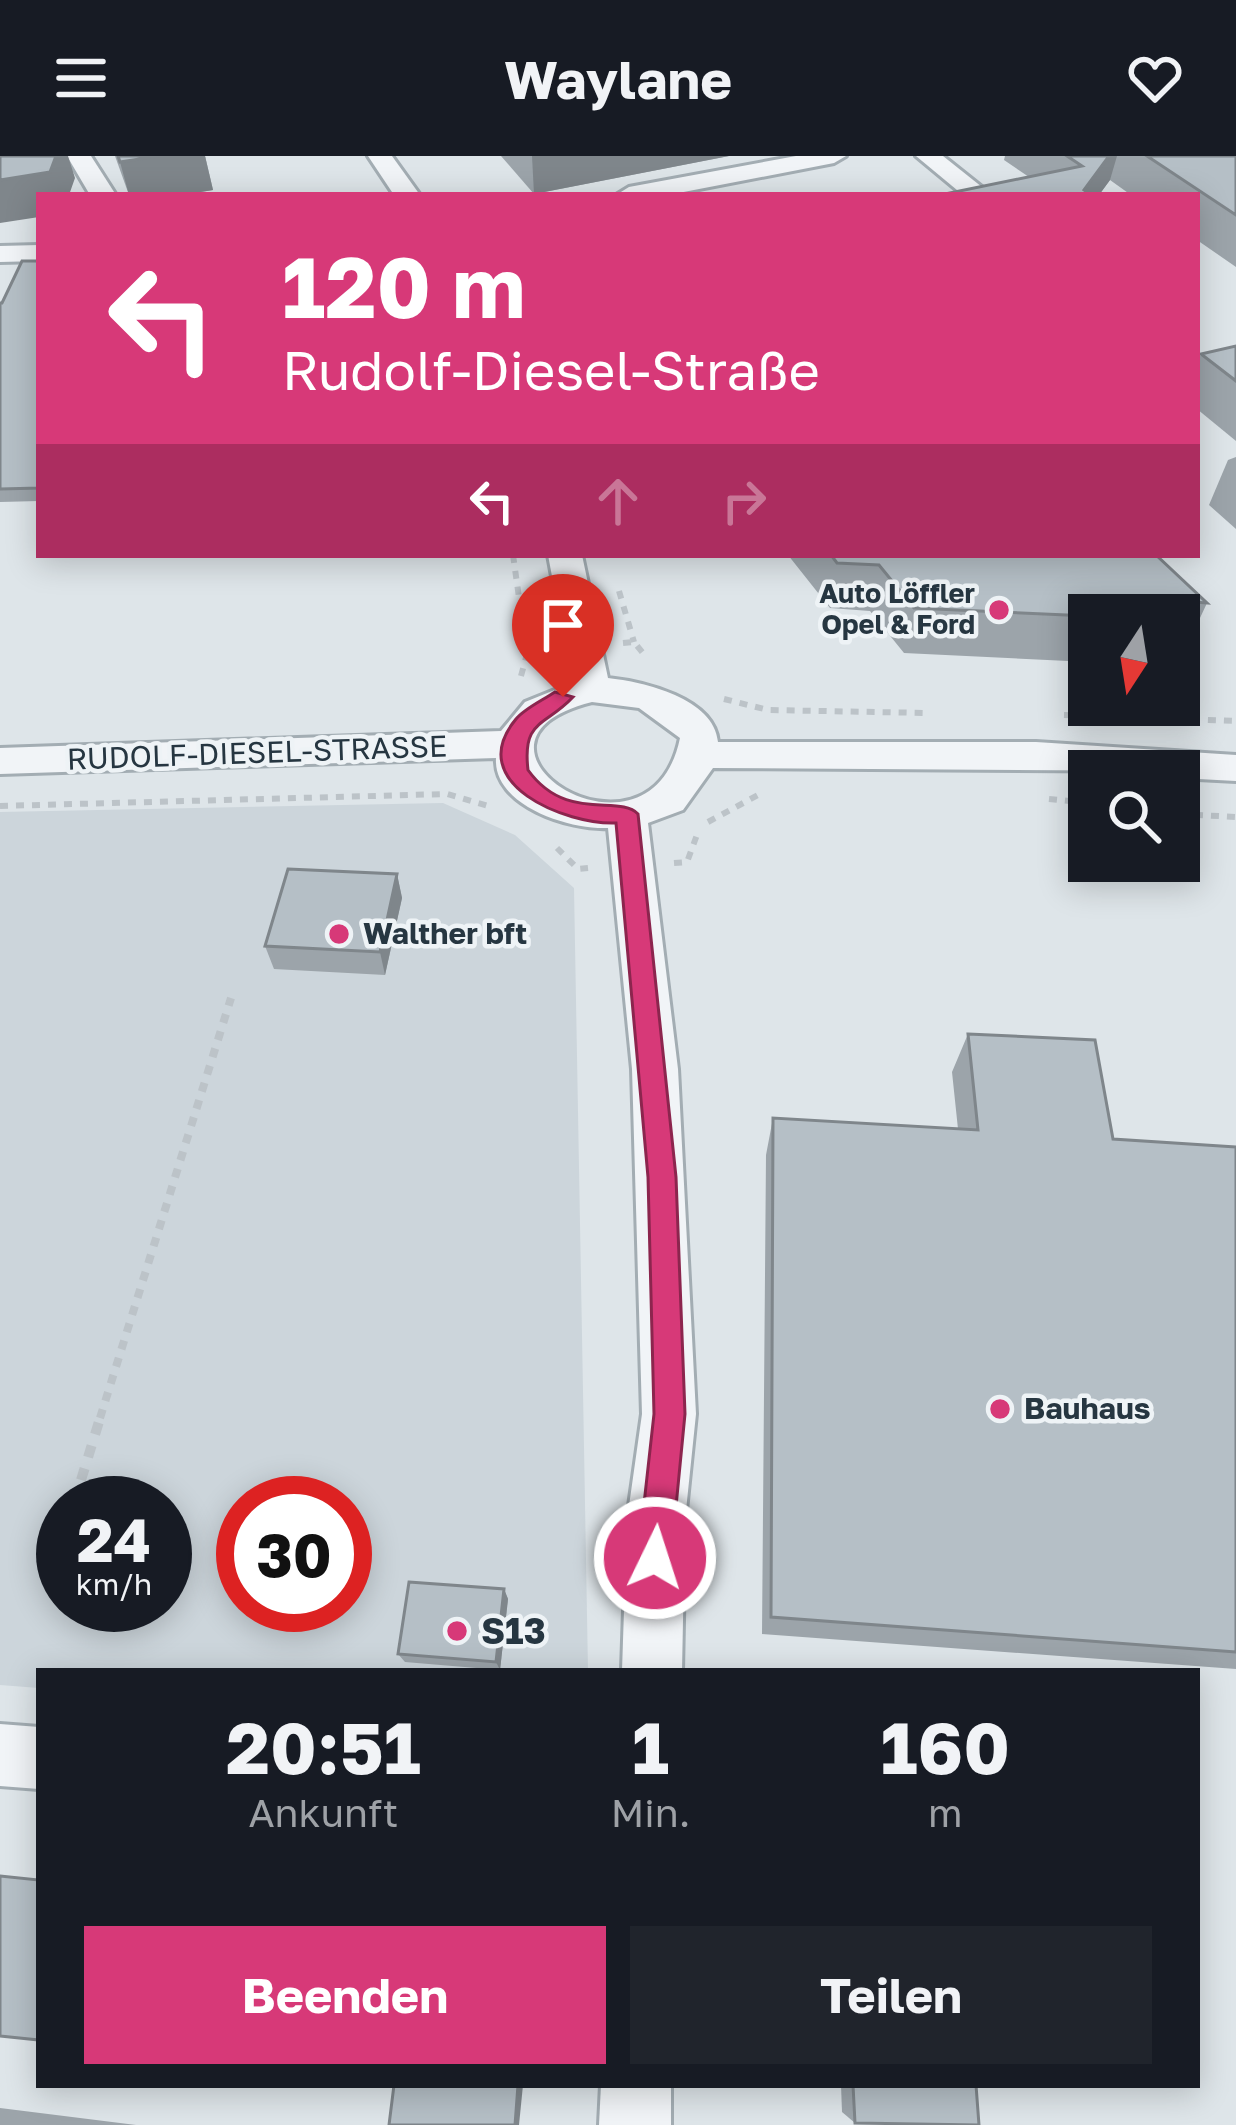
<!DOCTYPE html>
<html lang="de">
<meta charset="utf-8">
<style>
body{margin:0;font-family:"Golos Text",sans-serif;background:#20242c;color:#f1f3f6;height:100vh;display:flex;flex-direction:column;font-size:45px;white-space:nowrap}
*{box-sizing:border-box;margin:0}
p{font-size:39px;color:#9ea1a6}
.icon{flex:none;width:66px;height:66px;fill:none;stroke:currentColor;stroke-width:2;stroke-linecap:round;stroke-linejoin:round}
.map{position:relative;flex:1;overflow:hidden}
.sheet{position:absolute;left:36px;top:1512px;width:1164px;height:420px;display:flex;flex-direction:column;background:#171b24;border-radius:0px;box-shadow:0 6px 30px #0003}
.sheet>*{flex:none}
.top-card{position:absolute;left:36px;top:36px;width:1164px;height:366px;border-radius:0px;box-shadow:0 6px 30px #0003;background:#d73978;color:#fff;overflow:hidden}
.needle{width:78px;rotate:192deg}
.tools{position:absolute;left:1068px;top:438px;display:grid;gap:24px}
.tools a{display:grid;place-items:center;width:132px;height:132px;border-radius:0px;background:#171b24;box-shadow:0 6px 30px #0003;font-size:60px}
.speed{position:absolute;left:36px;top:1320px;display:flex;gap:24px;font-size:60px;font-weight:700;text-align:center}
.speed>*{display:grid;place-content:center;width:156px;height:156px;border-radius:50%;background:#171b24;box-shadow:0 6px 30px #0003;line-height:1}
.speed small{font-size:30px;font-weight:400}
.speed .limit{border:18px solid #d22;background:#fff;color:#111}
.pin{position:absolute;display:grid;place-items:center;width:102px;height:102px;color:#fff;margin:-123px -51px;border-radius:50% 50% 50% 0;rotate:-45deg;box-shadow:0 0 12px #0007}
.pin .icon{rotate:45deg}
.me{position:absolute;width:132px;margin:-66px;rotate:4deg;stroke-linejoin:round;filter:drop-shadow(0 0 9px #0008)}
.turn{display:flex;align-items:center;gap:42px;height:252px;padding:0 48px;font-size:54px}
.turn .icon{width:156px;height:156px;stroke-width:2.5}
.turn b{display:block;font-size:84px;line-height:102px}
.lanes{display:flex;align-items:center;height:114px;padding:0 48px;background:#0003;justify-content:center;gap:60px;direction:ltr}
.lanes .off{opacity:.35}
.eta{display:flex;justify-content:space-evenly;align-items:center;height:204px;text-align:center}
.eta b{font-size:72px;font-weight:700;line-height:84px}
.button{display:flex;gap:24px;margin-top:auto;padding:24px 48px}
.button a{flex:1;height:138px;border-radius:0px;background:#d73978;color:#fff;font-size:48px;font-weight:700;line-height:138px;text-align:center}
.button a+a{background:#20242c;color:#f1f3f6}
header{display:flex;justify-content:space-between;align-items:center;height:156px;padding:0 48px;background:#171b24;font-size:54px;font-weight:700}
.map>svg:first-child{display:block}
.built{fill:#ccd5db;fill-rule:evenodd}
.lines{fill:none;stroke-linecap:round;stroke-linejoin:round}
.minor-casing{stroke:#a3adb3;stroke-width:6}
.path-far2{stroke:#bcc3c8;stroke-width:6;stroke-dasharray:8 8;stroke-linecap:butt}
.path-far1{stroke:#bcc3c8;stroke-width:8;stroke-dasharray:9 9;stroke-linecap:butt}
.path{stroke:#bcc3c8;stroke-width:10;stroke-dasharray:12 12;stroke-linecap:butt}
.minor{fill:#f1f4f7;fill-rule:evenodd}
.wall{fill:#9ca4aa}
.shaded-wall{fill:#7f868b}
.building{fill:#b5bfc6;stroke:#7f868b;stroke-width:3}
.route{fill:#d73978;stroke:#8c254e;stroke-width:3}
.poi-dot{fill:#d73978;stroke:#eef3f6;stroke-width:4.5}
.labels{text-anchor:middle;stroke-width:9;stroke-linejoin:round;paint-order:stroke}
.far-poi-label{font-size:27px;font-weight:bold;fill:#263641;stroke:#eef3f6;text-anchor:end}
.street-label{font-size:30px;fill:#263641;stroke:#eef3f6}
.poi-label{font-size:30px;font-weight:bold;fill:#263641;stroke:#eef3f6;text-anchor:start}
.near-poi-label{font-size:36px;font-weight:bold;fill:#263641;stroke:#eef3f6;text-anchor:start}
</style>
<header><svg class="icon" aria-label="menu" viewBox="0 0 24 24"><path d="M4 6h16M4 12h16M4 18h16"/></svg>Waylane<svg class="icon" aria-label="heart" viewBox="0 0 24 24"><path d="M12 20l-8-8c-3-5 5-10 8-4 3-6 11-1 8 4z"/></svg></header>
<div class="map">
<svg width="1236" height="1969" viewBox="0 0 1236 1969">
<rect width="100%" height="100%" fill="#dee5e9"/>
<path class="built" d="M443,647l72,32 59,53 14,783h-549v17l-39,-3v-873zM63,1347h102v102h-102zM243,1347h102v102h-102z"/>
<g class="lines">
<g class="minor-casing">
<g id="minor">
<polygon points="67,0 91,0 116,39 90,39"/>
<polygon points="368,0 392,0 420,39 394,39"/>
<polygon points="796,0 846,0 834,7 668,39 616,39 629,31"/>
<polygon points="916,0 943,0 992,39 963,39"/>
<polygon points="39,89 39,105 0,106 0,90"/>
<path d="M548,399h34l26,123c36,4 106,20 110,64h318l200,13v26l-57,-3v-7l-466,-3 -30,42 -35,13 30,246 18,345 -11,106 -3,151h-60l5,-151 15,-106 -10,-345 -24,-241c-38,2 -115,-22 -112,-70l-496,16v-26l501,-17 24,-29 47,-19zM592,546l47,6 41,30c-30,146 -248,4 -88,-36z"/>
<polygon points="0,1568 39,1571 39,1633 0,1630"/>
<polygon points="601,1929 671,1929 671,1969 599,1969"/>
</g>
</g>
<g class="path-far2">
<polyline points="513,399 527,498"/>
<polyline points="619,435 634,486"/>
<polyline points="623,487 634,486 647,502"/>
<polyline points="521,520 527,498 542,496"/>
<polyline points="724,543 768,554 929,557"/>
<polyline points="1064,559 1236,565"/>
<polyline points="1049,643 1089,647"/>
<polyline points="0,650 447,638 488,650"/>
<polyline points="1179,658 1236,661"/>
<polyline points="708,666 758,639"/>
<polyline points="557,692 578,713 588,712"/>
<polyline points="674,707 687,706 698,676"/>
</g>
<polyline class="path-far1" points="100,1262 231,842"/>
<g class="path">
<polyline points="74,1347 101,1259"/>
<polyline points="54,1411 63,1382"/>
</g>
<use href="#minor" class="minor"/>
</g>
<g class="wall">
<polygon points="115,0 205,0 213,34 182,39 129,39"/>
<polygon points="501,0 729,0 534,38"/>
<polygon points="1005,0 1236,0 1236,111 1197,84 1197,39 1131,39 1110,24 1099,39 940,39 1029,21 1004,4"/>
<polygon points="39,105 39,345 0,346 0,147"/>
<polygon points="1236,190 1236,285 1197,253 1197,207 1201,198"/>
<polygon points="1236,301 1236,373 1209,349 1228,304"/>
<polygon points="788,399 1156,399 1207,447 1186,492 1179,491 1179,459 1089,459 1089,506 904,497 870,455 830,452"/>
<polygon points="397,718 402,742 385,819 274,813 265,790"/>
<polygon points="968,878 1113,983 1236,991 1236,1513 762,1478 766,999 773,962 958,973 952,916"/>
<polygon points="504,1433 508,1443 500,1514 405,1506 398,1498"/>
<polygon points="841,1929 976,1929 855,1967 842,1956"/>
<polygon points="0,1952 136,1969 0,1969"/>
</g>
<g class="shaded-wall">
<polygon points="56,0 68,0 75,22 69,39 39,39 39,61 0,67 0,24"/>
<polygon points="159,0 205,0 213,34 182,39 129,39 120,6"/>
<polygon points="532,0 729,0 534,38"/>
<polygon points="1109,0 1117,0 1110,24 1099,39 1083,39 1084,34"/>
<polygon points="397,718 402,742 385,819 380,796"/>
<polygon points="504,1433 508,1443 500,1514 496,1506"/>
<polygon points="518,1929 523,1929 519,1969 515,1969"/>
</g>
<g class="building">
<polygon points="0,0 56,0 50,16 0,24"/>
<polygon points="118,0 159,0 120,6"/>
<polygon points="1067,0 1109,0 1084,34 1091,39 940,39 1082,10"/>
<polygon points="1147,0 1236,0 1236,59"/>
<polygon points="22,105 39,105 39,332 0,333 0,147 2,147"/>
<polygon points="1236,190 1236,225 1201,198"/>
<polygon points="831,399 1156,399 1207,447 1167,444 1161,459 1089,460 914,452 879,409 837,407"/>
<polygon points="288,713 397,718 380,796 265,790"/>
<polygon points="968,878 1095,884 1113,983 1236,991 1236,1496 771,1461 773,962 978,974"/>
<polygon points="409,1426 504,1433 496,1506 398,1498"/>
<polygon points="0,1720 39,1724 39,1884 0,1880"/>
<polygon points="394,1929 518,1929 515,1969 389,1969"/>
<polygon points="853,1929 976,1929 979,1969 855,1967"/>
</g>
<path class="route" d="M555,536l18,5c-28,30 -51,22 -45,73 38,53 91,24 110,44l38,363 9,237 -14,144 -5,12 -11,4 -12,-4 -5,-12 16,-144 -6,-237 -32,-354c-49,2 -154,-39 -100,-104 9,-11 27,-19 39,-27z"/>
<g class="poi-dot">
<circle cx="999" cy="454" r="12"/>
<circle cx="339" cy="778" r="12"/>
<circle cx="1000" cy="1253" r="12"/>
<circle cx="457" cy="1475" r="12"/>
</g>
<g class="labels">
<g class="far-poi-label">
<text x="975" y="447">Auto Löffler<tspan x="975" dy="31">Opel &amp; Ford</tspan></text>
</g>
<g class="street-label">
<text transform="translate(257 597) rotate(-2)" y="10">RUDOLF-DIESEL-STRASSE</text>
</g>
<g class="poi-label">
<text x="363" y="788">Walther bft</text>
<text x="1024" y="1263">Bauhaus</text>
</g>
<g class="near-poi-label">
<text x="481" y="1488">S13</text>
</g>
</g>
</svg>
<div class="tools">
<a><svg class="needle" viewBox="-14 -14 28 28"><path d="M0-13l5 13h-10z" fill="#e53935"/><path d="M0 13l5-13h-10z" fill="#9ea1a6"/></svg></a>
<a><svg class="icon" aria-label="search" viewBox="0 0 24 24"><circle cx="10" cy="10" r="6"/><path d="M15 15l6 6"/></svg></a>
</div>
<div class="speed"><div>24<small>km/h</small></div><div class="limit">30</div></div>
<div class="pin" style="left:563px;top:541px;background:#d93025"><svg class="icon" aria-label="arrive" viewBox="0 0 24 24"><path d="M6 21V4h12l-3 4 3 4H6"/></svg></div>
<svg class="me" style="left:655px;top:1402px" viewBox="-20 -20 40 40"><circle r="17" fill="#d73978" stroke="#fff" stroke-width="3"/><path d="M0-11L8 9 0 5-8 9z" fill="#fff"/></svg>
<div class="top-card">
<div class="turn"><svg class="icon" aria-label="left" viewBox="0 0 24 24"><path d="M17 20v-9H6M10 6l-5 5 5 5"/></svg><div><b>120 m</b>Rudolf-Diesel-Straße</div></div>
<div class="lanes"><svg class="icon" aria-label="left" viewBox="0 0 24 24"><path d="M17 20v-9H6M10 6l-5 5 5 5"/></svg><svg class="icon off" aria-label="ahead" viewBox="0 0 24 24"><path d="M12 20V5M6 11l6-6 6 6"/></svg><svg class="icon off" aria-label="right" viewBox="0 0 24 24"><path d="M7 20v-9h11M14 6l5 5-5 5"/></svg></div>
</div>
<section class="sheet">
<div class="eta">
<div><b>20:51</b><p>Ankunft</p></div>
<div><b>1</b><p>Min.</p></div>
<div><b>160</b><p>m</p></div>
</div>
<div class="button"><a>Beenden</a><a>Teilen</a></div>
</section>
</div>
